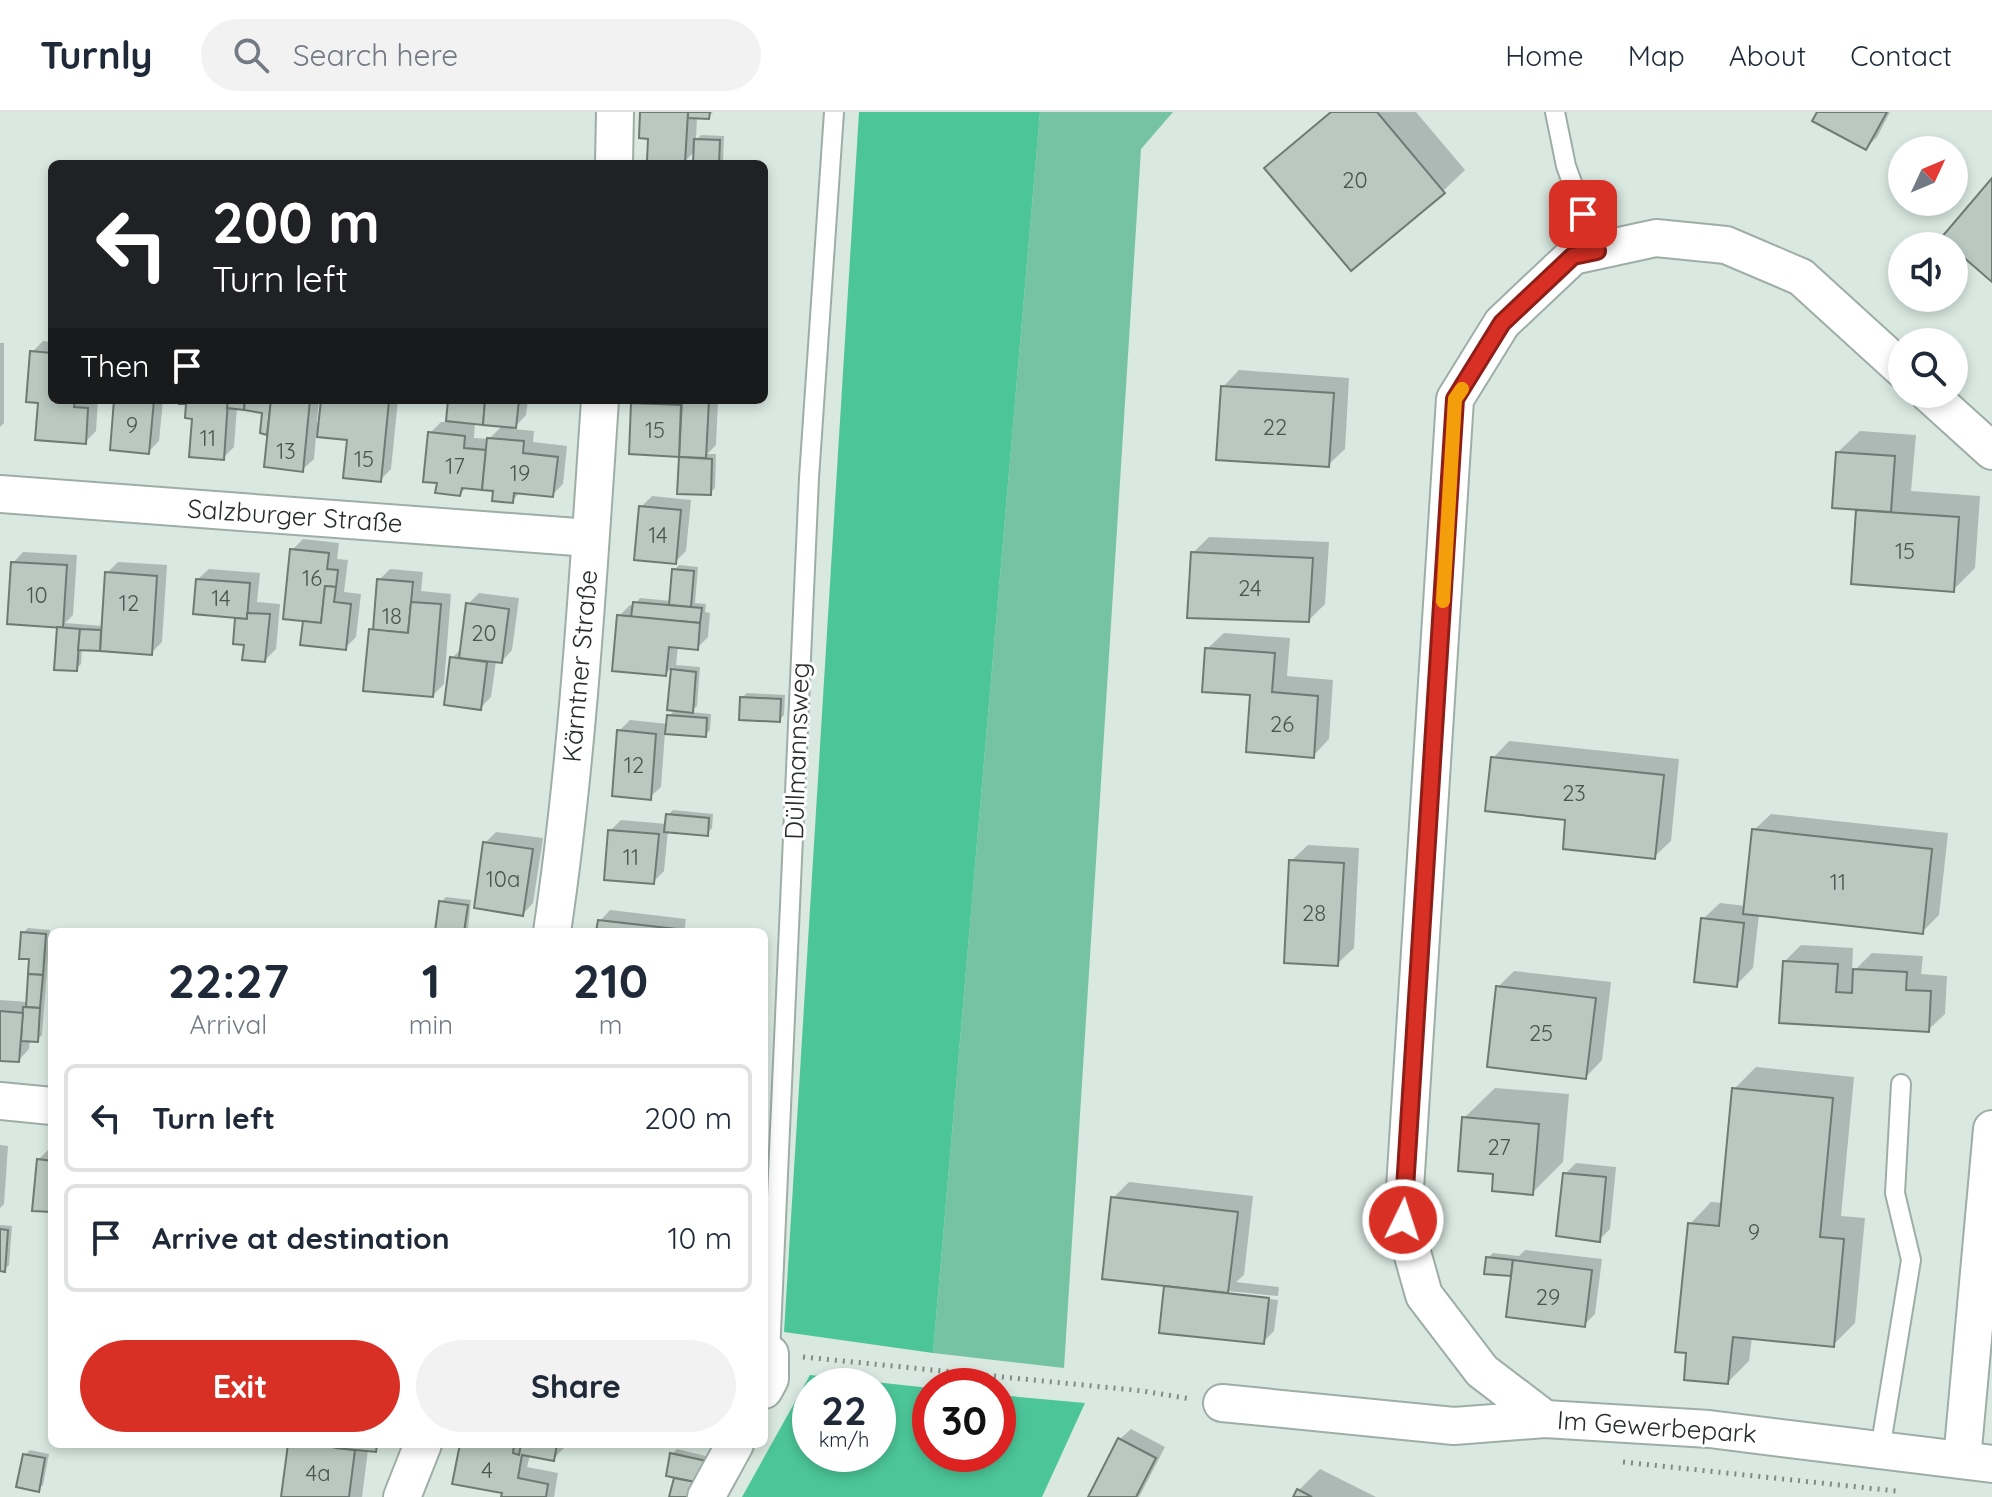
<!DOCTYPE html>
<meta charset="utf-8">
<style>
body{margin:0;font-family:Quicksand,sans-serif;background:#f2f2f3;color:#1f2937;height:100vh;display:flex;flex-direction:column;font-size:30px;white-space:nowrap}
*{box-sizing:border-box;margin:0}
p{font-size:26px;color:#747a83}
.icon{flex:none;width:44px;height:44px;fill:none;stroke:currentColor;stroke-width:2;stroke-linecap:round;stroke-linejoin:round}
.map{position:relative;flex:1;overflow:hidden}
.details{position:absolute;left:48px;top:816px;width:720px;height:520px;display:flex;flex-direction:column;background:#fff;border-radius:12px;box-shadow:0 4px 12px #0003}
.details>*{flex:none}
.guide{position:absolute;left:48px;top:48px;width:720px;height:244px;border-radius:12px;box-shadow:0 4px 12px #0003;background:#202124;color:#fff;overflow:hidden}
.needle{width:52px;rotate:46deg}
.tools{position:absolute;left:1888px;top:24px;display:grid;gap:16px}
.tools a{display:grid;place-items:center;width:80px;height:80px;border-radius:50%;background:#fff;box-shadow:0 4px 12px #0003;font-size:40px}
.speed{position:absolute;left:792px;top:1256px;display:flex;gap:16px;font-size:40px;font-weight:700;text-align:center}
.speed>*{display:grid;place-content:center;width:104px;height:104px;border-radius:50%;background:#fff;box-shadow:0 4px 12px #0003;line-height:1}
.speed small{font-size:20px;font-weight:400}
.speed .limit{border:12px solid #d22;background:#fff;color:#111}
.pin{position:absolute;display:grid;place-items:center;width:68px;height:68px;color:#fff;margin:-34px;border-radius:16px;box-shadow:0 4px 12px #0006}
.me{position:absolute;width:88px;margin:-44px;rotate:4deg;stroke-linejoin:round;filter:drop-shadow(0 0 6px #0008)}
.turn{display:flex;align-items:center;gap:28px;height:168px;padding:0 32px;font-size:36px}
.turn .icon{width:104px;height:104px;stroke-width:2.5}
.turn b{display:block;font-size:56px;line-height:68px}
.then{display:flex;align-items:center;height:76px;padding:0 32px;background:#0003;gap:16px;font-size:30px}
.eta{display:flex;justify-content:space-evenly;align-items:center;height:136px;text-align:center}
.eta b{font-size:48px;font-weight:700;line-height:56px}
.action{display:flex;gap:16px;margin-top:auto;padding:16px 32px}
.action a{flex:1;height:92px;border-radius:48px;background:#d93025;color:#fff;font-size:32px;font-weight:700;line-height:92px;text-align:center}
.action a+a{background:#f2f2f3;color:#1f2937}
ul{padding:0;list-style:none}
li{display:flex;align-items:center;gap:24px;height:108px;margin:0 16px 12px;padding:0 16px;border:4px solid #e0e1e3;border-radius:12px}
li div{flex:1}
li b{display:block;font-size:30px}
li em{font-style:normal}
header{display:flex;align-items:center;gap:48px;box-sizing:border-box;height:112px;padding:0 40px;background:#fff;border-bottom:2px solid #e0e1e3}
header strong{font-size:38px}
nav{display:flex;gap:44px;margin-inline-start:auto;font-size:28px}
.search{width:560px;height:72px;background:#f2f2f3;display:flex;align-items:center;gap:20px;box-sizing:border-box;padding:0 28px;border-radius:44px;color:#747a83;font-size:30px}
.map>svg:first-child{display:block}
.green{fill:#75c3a2}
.forest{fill:#4cc699;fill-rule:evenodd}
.shadow{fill:#0003;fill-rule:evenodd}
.building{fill:#b9c8c0;stroke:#6d7b74;stroke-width:2}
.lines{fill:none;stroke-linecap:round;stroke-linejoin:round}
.service-casing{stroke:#9eada6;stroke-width:22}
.minor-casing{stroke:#9eada6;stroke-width:40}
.path{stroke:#808b86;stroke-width:5;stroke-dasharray:2 6;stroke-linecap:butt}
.service{stroke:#fff;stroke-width:18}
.minor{stroke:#fff;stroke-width:36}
.route-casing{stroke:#8d1f18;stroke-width:20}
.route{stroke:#d93025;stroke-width:14}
.slow{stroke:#f59e0b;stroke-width:14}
.labels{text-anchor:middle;stroke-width:6;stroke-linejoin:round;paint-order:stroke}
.number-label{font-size:22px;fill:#4c5450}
.street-label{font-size:26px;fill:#272d2a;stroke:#fff}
</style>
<header>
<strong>Turnly</strong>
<div class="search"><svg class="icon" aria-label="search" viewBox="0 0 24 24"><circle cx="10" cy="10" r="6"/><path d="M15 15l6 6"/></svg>Search here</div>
<nav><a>Home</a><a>Map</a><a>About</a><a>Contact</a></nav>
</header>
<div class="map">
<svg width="1992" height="1385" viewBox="0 0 1992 1385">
<rect width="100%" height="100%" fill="#d9e8e1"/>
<polygon class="green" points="1040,0 1173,0 1141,37 1064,1256 933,1241"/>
<g class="forest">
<polygon points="859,0 1040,0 933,1241 784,1220"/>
<path d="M810,1263l120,13v66h68v-59l87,8 -43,94h-300zM810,1274h68v68h-68z"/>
</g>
<g class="shadow">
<polygon points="642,0 713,0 708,5 697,4 696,28 701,23 724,24 723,52 695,52 696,38 685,49 650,25"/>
<polygon points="1330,0 1416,0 1465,58 1443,79 1267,56 1289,35"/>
<polygon points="1819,0 1890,0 1877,25 1866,36"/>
<polygon points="43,229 52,230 52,288 98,288 96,319 85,330 40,289 32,240"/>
<polygon points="0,231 4,231 4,311 0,315"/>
<polygon points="1239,258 1349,266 1345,337 1328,353 1223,275"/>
<polygon points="116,288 163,288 159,329 148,340"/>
<polygon points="181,288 319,288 317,310 321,311 323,288 398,288 391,357 380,368 350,326 316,323 314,347 303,357 269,321 262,319 264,299 237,295 234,335 223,346 194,305 188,290"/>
<path d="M450,288h78l-2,15 -13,14 21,2 -1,11 34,4 -4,38 -11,11 -31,-4 -9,10 -17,-12 -28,-3 -7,8 -21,-12 -9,-49 11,-11h7zM475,310l28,3 -14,14 -15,-1z"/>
<polygon points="637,288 718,288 716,333 707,342 716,342 715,376 710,381 681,346 684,343 631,341 633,292"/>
<polygon points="1860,319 1916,323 1911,379 1980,384 1975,456 1953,478 1853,471 1858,396 1838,340"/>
<polygon points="652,384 691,388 686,439 675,450 641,395"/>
<polygon points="1209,425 1329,430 1325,492 1309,508 1193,441"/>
<polygon points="303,427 339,431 337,447 348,448 344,480 361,482 356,525 345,536 292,438"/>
<polygon points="23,440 77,443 73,503 65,511 103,514 107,461 118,450 167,453 162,530 151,541 82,536 81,552 76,557 59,514 13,451"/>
<polygon points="679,453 698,455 695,491 706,492 705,500 710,501 708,525 697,536 678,534 676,553 700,555 697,594 690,600 711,602 710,618 705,623 665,620 661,675 650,685 619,619 630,608 668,612 669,604 676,597 669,597 673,555 665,562 619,504 630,493 634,494 640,486 671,489 674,458"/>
<polygon points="209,457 260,461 257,490 280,492 276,537 265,548 246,531 235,530 238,504 198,467"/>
<polygon points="390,457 423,460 421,479 451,482 444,572 433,583 371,518 375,514 379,468"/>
<polygon points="479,481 519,486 512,538 502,549 496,549 491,585 480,596 452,546 463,535 468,492"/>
<polygon points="1224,521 1290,526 1287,564 1333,568 1329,627 1313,644 1207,537"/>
<polygon points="747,581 785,583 784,603 779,608 742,586"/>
<polygon points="1509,629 1679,647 1671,729 1654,745 1568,706 1493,646"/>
<polygon points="673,698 713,702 712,716 707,721 668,718 664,759 653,770 610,719 621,708 667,712 668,703"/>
<polygon points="1771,702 1948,721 1939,803 1922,820 1759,802 1753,856 1736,873 1703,807 1720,791 1746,794 1754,718"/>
<polygon points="496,720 543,726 533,791 523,802 485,731"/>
<polygon points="1308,733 1359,736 1354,836 1337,852 1291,749"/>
<polygon points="446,785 471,788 468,816 463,820 437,817 441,790"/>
<polygon points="610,798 686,807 684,820 598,820 600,809"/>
<polygon points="28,816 50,818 42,923 37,928 30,927 29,937 19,948 0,947 0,888 28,890 31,845 23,821"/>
<polygon points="1801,833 1853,836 1852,861 1872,841 1923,844 1921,862 1947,864 1945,902 1928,918 1781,909 1785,849"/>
<polygon points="1514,859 1611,870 1602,948 1586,965 1498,875"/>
<polygon points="1756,955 1854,965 1841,1104 1865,1106 1855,1211 1833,1233 1752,1225 1749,1249 1728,1270 1688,1240 1690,1112 1711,1090 1723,1091 1734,977"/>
<polygon points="1495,976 1569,982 1563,1050 1532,1081 1495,1060 1464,1006"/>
<polygon points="0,1033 8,1034 4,1092 0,1096"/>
<polygon points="49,1037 52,1038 52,1098 38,1048"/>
<polygon points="1576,1051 1616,1055 1610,1117 1599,1128 1565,1062"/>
<polygon points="1129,1070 1253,1084 1244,1163 1236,1170 1279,1175 1278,1184 1228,1179 1224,1182 1278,1188 1274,1219 1263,1230 1161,1219 1166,1172 1113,1086"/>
<polygon points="0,1113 12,1114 9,1153 4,1158 0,1157"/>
<polygon points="1525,1138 1602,1147 1595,1202 1584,1213 1513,1162 1486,1160 1488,1146 1493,1141 1519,1144"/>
<polygon points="1131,1317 1165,1335 1139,1385 1090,1385 1120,1327"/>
<polygon points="290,1332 381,1332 375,1338 368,1338 362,1385 283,1385"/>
<polygon points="463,1332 565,1332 564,1336 553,1347 530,1343 527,1355 558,1361 554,1385 503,1385 504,1379 462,1333"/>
<polygon points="677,1337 714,1346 693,1385 671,1385 677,1364 672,1342"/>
<polygon points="30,1338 49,1342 43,1373 38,1378 25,1343"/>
<polygon points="1320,1357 1376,1385 1295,1385 1298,1379"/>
</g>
<g class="building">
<polygon points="640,0 688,0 685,51 647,49 648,27 639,26"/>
<polygon points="688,0 710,0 709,7 688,6"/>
<polygon points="1331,0 1377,0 1445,81 1351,159 1264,56"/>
<polygon points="1817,0 1887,0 1866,38 1812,9"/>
<polygon points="694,27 720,28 719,52 693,52"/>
<polygon points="1992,66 1992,170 1954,137 1954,134 1950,134 1941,126"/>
<polygon points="30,239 52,241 52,288 75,288 74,295 88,296 86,332 35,328 38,291 26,290"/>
<polygon points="1221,274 1334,281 1329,355 1216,348"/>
<polygon points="114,288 154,288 149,342 110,338"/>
<polygon points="179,288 228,288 224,348 189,345 192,307 185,306 186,292 179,292"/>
<polygon points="228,288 245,288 244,298 227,296"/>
<polygon points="245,288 271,288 267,323 260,321 262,301 244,298"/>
<polygon points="271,288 310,288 303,360 264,355"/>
<polygon points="321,288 389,289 381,370 343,366 347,328 317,325"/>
<polygon points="448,288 485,288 483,313 446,309"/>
<polygon points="485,288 519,288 516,316 483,313"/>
<polygon points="682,288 709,288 706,346 679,345"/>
<polygon points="631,291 681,293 679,345 629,342"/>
<polygon points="428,320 465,324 464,336 486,338 482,378 462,376 460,384 435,381 437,371 423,370"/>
<polygon points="487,326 524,329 523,341 558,345 553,385 514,381 513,391 492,389 493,379 482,378"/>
<polygon points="1836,340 1895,344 1891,400 1832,396"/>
<polygon points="679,345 712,347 711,383 677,382"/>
<polygon points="639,394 681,398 676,452 634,448"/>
<polygon points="1856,398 1959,405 1954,480 1851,472"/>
<polygon points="290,437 329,441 327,457 338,458 336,475 325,474 321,511 283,507"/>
<polygon points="1191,440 1313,446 1309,510 1187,506"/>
<polygon points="11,450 67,453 63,516 7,512"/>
<polygon points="672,457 694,459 691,495 669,493"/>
<polygon points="105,460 157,464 152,543 100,539"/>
<polygon points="196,467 250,471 247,507 193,502"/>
<polygon points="377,467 413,470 408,521 373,518"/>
<polygon points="325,474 336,475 334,490 351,492 346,538 300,533 303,509 321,511"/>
<polygon points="411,490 441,492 433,585 363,579 369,517 408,521"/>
<polygon points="633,490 702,496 700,511 631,505"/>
<polygon points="466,491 509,497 502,551 459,546"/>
<polygon points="247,501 270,502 265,550 242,548 244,533 233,532 235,506 247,507"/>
<polygon points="617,503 700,511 698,538 669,535 666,564 612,559"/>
<polygon points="57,515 80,517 77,559 54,558"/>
<polygon points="80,517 101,518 100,539 78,538"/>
<polygon points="1205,536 1275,541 1272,580 1318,584 1314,646 1246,640 1250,583 1202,580"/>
<polygon points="450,545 487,550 481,598 444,593"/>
<polygon points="671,557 696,560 693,601 667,598"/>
<polygon points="740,585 781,587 780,610 739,608"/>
<polygon points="667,603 707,606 706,625 665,622"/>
<polygon points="617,618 656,622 651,688 612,684"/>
<polygon points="1491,645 1664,663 1655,747 1563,737 1565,708 1485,699"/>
<polygon points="666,702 709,706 708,724 664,720"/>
<polygon points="1752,717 1932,737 1923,822 1743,802"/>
<polygon points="608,718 659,722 654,772 604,768"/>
<polygon points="483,730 533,737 523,804 474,796"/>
<polygon points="1289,748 1344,751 1338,854 1284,851"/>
<polygon points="439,789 468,793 464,820 435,819"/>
<polygon points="1701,806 1744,811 1737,875 1694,870"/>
<polygon points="598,808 676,817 676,820 596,820"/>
<polygon points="21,820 46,822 43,863 28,862 29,847 19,847"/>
<polygon points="1783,849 1838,852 1836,880 1852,881 1853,857 1907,860 1906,878 1931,879 1929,920 1779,911"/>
<polygon points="28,862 43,863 40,896 26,895"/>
<polygon points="1496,874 1596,886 1586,967 1487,955"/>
<polygon points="23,895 40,896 38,930 21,929"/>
<polygon points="0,899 23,901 19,950 0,949"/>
<polygon points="52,911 52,954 49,954"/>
<polygon points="1732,976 1833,986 1820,1125 1844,1127 1834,1235 1733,1225 1728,1272 1684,1268 1686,1241 1675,1240 1688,1111 1719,1114"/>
<polygon points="1462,1005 1539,1012 1533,1083 1492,1079 1493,1062 1458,1059"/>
<polygon points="37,1047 52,1049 52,1100 32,1099"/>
<polygon points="1563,1061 1606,1065 1600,1130 1556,1124"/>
<polygon points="1111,1085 1238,1100 1228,1181 1102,1167"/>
<polygon points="0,1117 8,1118 5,1160 0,1159"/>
<polygon points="1486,1145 1513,1148 1511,1164 1484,1162"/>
<polygon points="1513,1148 1592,1158 1585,1215 1506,1205"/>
<polygon points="1164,1174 1269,1186 1264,1232 1159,1221"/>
<polygon points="1118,1326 1156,1346 1136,1385 1088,1385"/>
<polygon points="288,1332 307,1332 355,1338 349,1385 281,1385"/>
<polygon points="337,1332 377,1332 376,1340 336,1336"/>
<polygon points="460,1332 473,1334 474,1332 514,1332 513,1341 519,1343 521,1332 557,1332 554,1349 522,1343 518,1366 548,1372 546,1385 501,1385 502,1381 452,1372"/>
<polygon points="670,1341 711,1350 700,1371 666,1364"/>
<polygon points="23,1342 45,1346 39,1380 16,1375"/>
<polygon points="674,1366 700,1371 692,1385 669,1385"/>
<polygon points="1297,1377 1312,1385 1293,1385"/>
</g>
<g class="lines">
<g class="service-casing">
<g id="service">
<polyline points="1555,0 1566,54 1597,139"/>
<polyline points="770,1242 809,366 834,0"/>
<polyline points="1880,1338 1911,1148 1895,1081 1901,972"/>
</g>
</g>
<g class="minor-casing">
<g id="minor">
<polyline points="614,52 615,0"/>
<polyline points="1929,282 1992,339"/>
<polyline points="0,382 590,426"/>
<path d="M552,820c26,-175 36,-355 48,-532"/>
<polyline points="0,989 52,994"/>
<polyline points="764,1278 770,1267 770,1242"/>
<polyline points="1222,1291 1454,1314 1545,1307 1709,1317 1992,1352"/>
<polyline points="1545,1307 1482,1259 1424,1183 1403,1108 1455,287 1502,211 1573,144 1656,126 1726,133 1801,165 1902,257"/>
<polyline points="1962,1348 1992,1017"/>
<polyline points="402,1385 423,1332"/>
<polyline points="706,1385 735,1332"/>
</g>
</g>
<g class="path">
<polyline points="803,1245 1143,1279 1191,1287"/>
<polyline points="1623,1350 1896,1379"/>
</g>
<use href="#service" class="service"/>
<use href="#minor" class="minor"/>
</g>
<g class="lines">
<g class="route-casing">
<polyline id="route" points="1403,1108 1455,287 1502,211 1573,144 1597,139 1583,102"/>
</g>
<use href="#route" class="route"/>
<polyline class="slow" points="1443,489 1455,287 1462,277"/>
</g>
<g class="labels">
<g class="number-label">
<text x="1355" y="76">20</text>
<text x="132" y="321">9</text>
<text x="1275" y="323">22</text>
<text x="655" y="326">15</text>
<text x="208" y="334">11</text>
<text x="286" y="347">13</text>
<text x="364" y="355">15</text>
<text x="455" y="362">17</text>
<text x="520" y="369">19</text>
<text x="658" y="431">14</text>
<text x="1905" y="447">15</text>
<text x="312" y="474">16</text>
<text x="1250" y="484">24</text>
<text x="37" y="491">10</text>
<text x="221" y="494">14</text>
<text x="129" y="499">12</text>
<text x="392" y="512">18</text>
<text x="484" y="529">20</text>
<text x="1282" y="620">26</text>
<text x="634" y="661">12</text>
<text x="1574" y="689">23</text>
<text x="631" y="753">11</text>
<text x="503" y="775">10a</text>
<text x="1838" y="778">11</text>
<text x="1314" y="809">28</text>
<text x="1541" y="929">25</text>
<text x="1499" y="1043">27</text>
<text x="1754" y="1128">9</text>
<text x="1548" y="1193">29</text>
<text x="487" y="1366">4</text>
<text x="318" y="1369">4a</text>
</g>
<g class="street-label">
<text transform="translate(295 404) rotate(4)" y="9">Salzburger Straße</text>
<text transform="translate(580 554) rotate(-85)" y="9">Kärntner Straße</text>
<text transform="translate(797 639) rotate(-88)" y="9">Düllmannsweg</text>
<text transform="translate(1657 1315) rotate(4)" y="9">Im Gewerbepark</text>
</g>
</g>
</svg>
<div class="tools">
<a><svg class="needle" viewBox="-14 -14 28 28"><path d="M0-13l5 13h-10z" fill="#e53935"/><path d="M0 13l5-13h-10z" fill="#747a83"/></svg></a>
<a><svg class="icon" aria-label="sound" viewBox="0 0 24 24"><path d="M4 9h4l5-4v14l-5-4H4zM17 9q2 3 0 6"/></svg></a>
<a><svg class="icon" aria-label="search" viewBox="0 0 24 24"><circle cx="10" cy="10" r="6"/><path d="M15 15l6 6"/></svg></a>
</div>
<div class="speed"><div>22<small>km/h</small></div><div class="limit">30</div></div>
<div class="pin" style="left:1583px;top:102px;background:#d93025"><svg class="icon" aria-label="arrive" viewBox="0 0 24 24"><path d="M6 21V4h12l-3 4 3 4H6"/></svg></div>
<svg class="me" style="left:1403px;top:1108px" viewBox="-20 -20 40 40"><circle r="17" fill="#d93025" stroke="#fff" stroke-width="3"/><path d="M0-11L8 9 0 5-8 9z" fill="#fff"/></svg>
<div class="guide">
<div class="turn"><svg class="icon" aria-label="left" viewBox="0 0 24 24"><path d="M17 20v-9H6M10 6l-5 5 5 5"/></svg><div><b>200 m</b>Turn left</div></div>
<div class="then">Then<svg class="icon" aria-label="arrive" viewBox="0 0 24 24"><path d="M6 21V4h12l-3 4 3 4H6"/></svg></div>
</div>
<section class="details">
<div class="eta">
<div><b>22:27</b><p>Arrival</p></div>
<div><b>1</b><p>min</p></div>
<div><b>210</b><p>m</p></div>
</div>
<ul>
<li><svg class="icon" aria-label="left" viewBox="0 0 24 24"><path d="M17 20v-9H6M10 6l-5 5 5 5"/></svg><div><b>Turn left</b></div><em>200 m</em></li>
<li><svg class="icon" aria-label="arrive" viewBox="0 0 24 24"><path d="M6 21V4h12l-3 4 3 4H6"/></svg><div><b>Arrive at destination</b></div><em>10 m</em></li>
</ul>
<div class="action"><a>Exit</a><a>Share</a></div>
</section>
</div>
